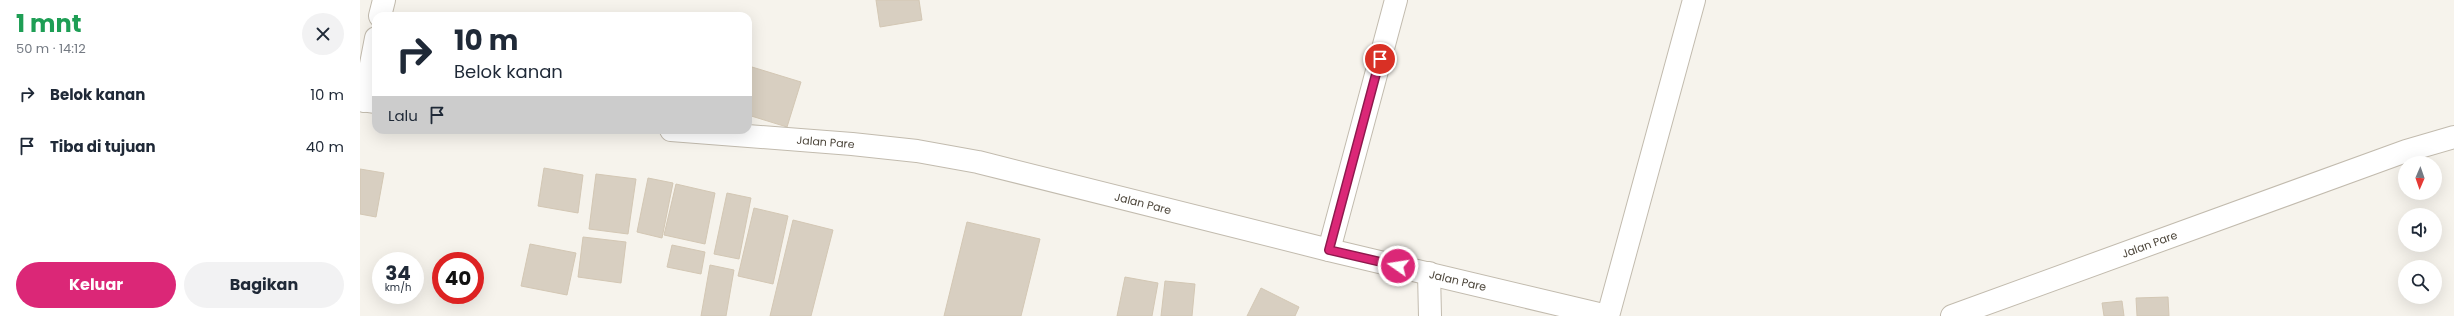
<!DOCTYPE html>
<html lang="id">
<meta charset="utf-8">
<style>
body{margin:0;font-family:Poppins,sans-serif;background:#f2f2f3;color:#1f2937;height:100vh;display:flex;flex-direction:column;font-size:15px;white-space:nowrap}
*{box-sizing:border-box;margin:0}
p{font-size:13px;color:#747a83}
.icon{flex:none;width:22px;height:22px;fill:none;stroke:currentColor;stroke-width:2;stroke-linecap:round;stroke-linejoin:round}
.map{position:relative;flex:1;overflow:hidden}
.side{display:flex;flex-direction:column;background:#fff;width:360px}
.side>*{flex:none}
.guide{position:absolute;left:12px;top:12px;width:380px;height:122px;border-radius:12px;box-shadow:0 4px 16px #0002;background:#fff;color:#1f2937;overflow:hidden}
.needle{width:26px;rotate:182deg}
.fabs{position:absolute;left:2038px;top:156px;display:grid;gap:8px}
.fabs a{display:grid;place-items:center;width:44px;height:44px;border-radius:50%;background:#fff;box-shadow:0 4px 16px #0002;font-size:20px}
.speed{position:absolute;left:12px;top:252px;display:flex;gap:8px;font-size:20px;font-weight:700;text-align:center}
.speed>*{display:grid;place-content:center;width:52px;height:52px;border-radius:50%;background:#fff;box-shadow:0 4px 16px #0002;line-height:1}
.speed small{font-size:10px;font-weight:400}
.speed .limit{border:6px solid #d22;background:#fff;color:#111}
.pin{position:absolute;display:grid;place-items:center;width:34px;height:34px;color:#fff;margin:-17px;border:2px solid #fff;border-radius:50%;box-shadow:0 1px 4px #0007}
.me{position:absolute;width:44px;margin:-22px;rotate:283deg;stroke-linejoin:round;filter:drop-shadow(0 0 3px #0008)}
.turn{display:flex;align-items:center;gap:14px;height:84px;padding:0 16px;font-size:18px}
.turn .icon{width:52px;height:52px;stroke-width:2.5}
.turn b{display:block;font-size:28px;line-height:34px}
.then{display:flex;align-items:center;height:38px;padding:0 16px;background:#0003;gap:8px;font-size:15px}
.round{display:grid;place-items:center;flex:none;width:42px;height:42px;border-radius:21px;background:#f2f2f3}
.head{display:flex;align-items:center;justify-content:space-between;height:68px;padding:0 16px}
h1{font-size:24px;font-weight:700;line-height:30px;color:#1e9e55}
.button{display:flex;gap:8px;margin-top:auto;padding:8px 16px}
.button a{flex:1;height:46px;border-radius:24px;background:#db2777;color:#fff;font-size:16px;font-weight:700;line-height:46px;text-align:center}
.button a+a{background:#f2f2f3;color:#1f2937}
ul{padding:0;list-style:none}
li{display:flex;align-items:center;gap:12px;height:52px;padding:0 16px}
li div{flex:1}
li b{display:block;font-size:15px}
li em{font-style:normal}
main{display:flex;flex:1;min-height:0}
.map>svg:first-child{display:block}
.building{fill:#d8cfc1;stroke:#d3c7b4}
.lines{fill:none;stroke-linecap:round;stroke-linejoin:round}
.minor-casing{stroke:#c2bbae;stroke-width:24}
.tertiary-casing{stroke:#c2bbae;stroke-width:24}
.minor{stroke:#fff;stroke-width:22}
.tertiary{stroke:#fff;stroke-width:22}
.route-casing{stroke:#8e194d;stroke-width:10}
.route{stroke:#db2777;stroke-width:7}
.labels{text-anchor:middle;stroke-width:3;stroke-linejoin:round;paint-order:stroke}
.street-label{font-size:11px;fill:#4b4439;stroke:#fff}
</style>
<main>
<section class="side">
<div class="head"><div><h1>1 mnt</h1><p>50 m · 14:12</p></div><a class="round"><svg class="icon" aria-label="close" viewBox="0 0 24 24"><path d="M6 6l12 12M18 6L6 18"/></svg></a></div>
<ul>
<li><svg class="icon" aria-label="right" viewBox="0 0 24 24"><path d="M7 20v-9h11M14 6l5 5-5 5"/></svg><div><b>Belok kanan</b></div><em>10 m</em></li>
<li><svg class="icon" aria-label="arrive" viewBox="0 0 24 24"><path d="M6 21V4h12l-3 4 3 4H6"/></svg><div><b>Tiba di tujuan</b></div><em>40 m</em></li>
</ul>
<div class="button"><a>Keluar</a><a>Bagikan</a></div>
</section>
<div class="map">
<svg width="2094" height="316" viewBox="0 0 2094 316">
<rect width="100%" height="100%" fill="#f6f3ec"/>
<g class="building">
<polygon points="516,0 559,0 562,20 520,27"/>
<polygon points="392,67 441,82 427,127 388,115 388,81"/>
<polygon points="184,168 223,175 218,213 178,206"/>
<polygon points="0,169 24,173 16,217 0,214"/>
<polygon points="236,174 276,179 268,234 229,229"/>
<polygon points="288,178 313,183 302,238 277,232"/>
<polygon points="316,184 355,193 345,244 304,235"/>
<polygon points="367,193 391,198 379,259 354,254"/>
<polygon points="394,208 428,216 413,284 378,276"/>
<polygon points="433,220 473,230 451,316 410,316"/>
<polygon points="607,222 680,239 661,316 584,316"/>
<polygon points="223,237 266,242 261,283 218,277"/>
<polygon points="170,244 216,253 207,295 161,286"/>
<polygon points="312,245 345,252 341,274 307,267"/>
<polygon points="350,265 374,270 366,316 341,316"/>
<polygon points="765,277 798,283 792,316 757,316"/>
<polygon points="805,281 835,284 832,316 801,316"/>
<polygon points="901,288 939,307 935,316 887,316"/>
<polygon points="1808,297 1809,316 1777,316 1776,298"/>
<polygon points="1762,301 1764,316 1744,316 1742,303"/>
</g>
<g class="lines">
<g class="minor-casing">
<g id="minor">
<polyline points="20,16 24,0"/>
<polyline points="4,101 16,38"/>
<polyline points="969,250 1036,0"/>
<polyline points="1069,273 1070,316"/>
<polyline points="1248,316 1334,0"/>
</g>
</g>
<g class="tertiary-casing">
<g id="tertiary">
<polyline points="0,100 16,102"/>
<path id="s1" d="M311,130l181,14 65,7 61,11 351,88 278,66"/>
<path id="s2" d="M1592,316l454,-165 48,-14"/>
</g>
</g>
<use href="#minor" class="minor"/>
<use href="#tertiary" class="tertiary"/>
</g>
<g class="lines">
<g class="route-casing">
<polyline id="route" points="1020,59 969,250 1038,266"/>
</g>
<use href="#route" class="route"/>
</g>
<g class="labels">
<g class="street-label">
<text dy="4" stroke="none"><textPath href="#s1" startOffset="155">Jalan Pare</textPath></text>
<text dy="4" stroke="none"><textPath href="#s1" startOffset="479">Jalan Pare</textPath></text>
<text dy="4" stroke="none"><textPath href="#s2" startOffset="210">Jalan Pare</textPath></text>
<text dy="4" stroke="none"><textPath href="#s1" startOffset="803">Jalan Pare</textPath></text>
</g>
</g>
</svg>
<div class="fabs">
<a><svg class="needle" viewBox="-14 -14 28 28"><path d="M0-13l5 13h-10z" fill="#e53935"/><path d="M0 13l5-13h-10z" fill="#747a83"/></svg></a>
<a><svg class="icon" aria-label="sound" viewBox="0 0 24 24"><path d="M4 9h4l5-4v14l-5-4H4zM17 9q2 3 0 6"/></svg></a>
<a><svg class="icon" aria-label="search" viewBox="0 0 24 24"><circle cx="10" cy="10" r="6"/><path d="M15 15l6 6"/></svg></a>
</div>
<div class="speed"><div>34<small>km/h</small></div><div class="limit">40</div></div>
<div class="pin" style="left:1020px;top:59px;background:#d93025"><svg class="icon" aria-label="arrive" viewBox="0 0 24 24"><path d="M6 21V4h12l-3 4 3 4H6"/></svg></div>
<svg class="me" style="left:1038px;top:266px" viewBox="-20 -20 40 40"><circle r="17" fill="#db2777" stroke="#fff" stroke-width="3"/><path d="M0-11L8 9 0 5-8 9z" fill="#fff"/></svg>
<div class="guide">
<div class="turn"><svg class="icon" aria-label="right" viewBox="0 0 24 24"><path d="M7 20v-9h11M14 6l5 5-5 5"/></svg><div><b>10 m</b>Belok kanan</div></div>
<div class="then">Lalu<svg class="icon" aria-label="arrive" viewBox="0 0 24 24"><path d="M6 21V4h12l-3 4 3 4H6"/></svg></div>
</div>
</div>
</main>
